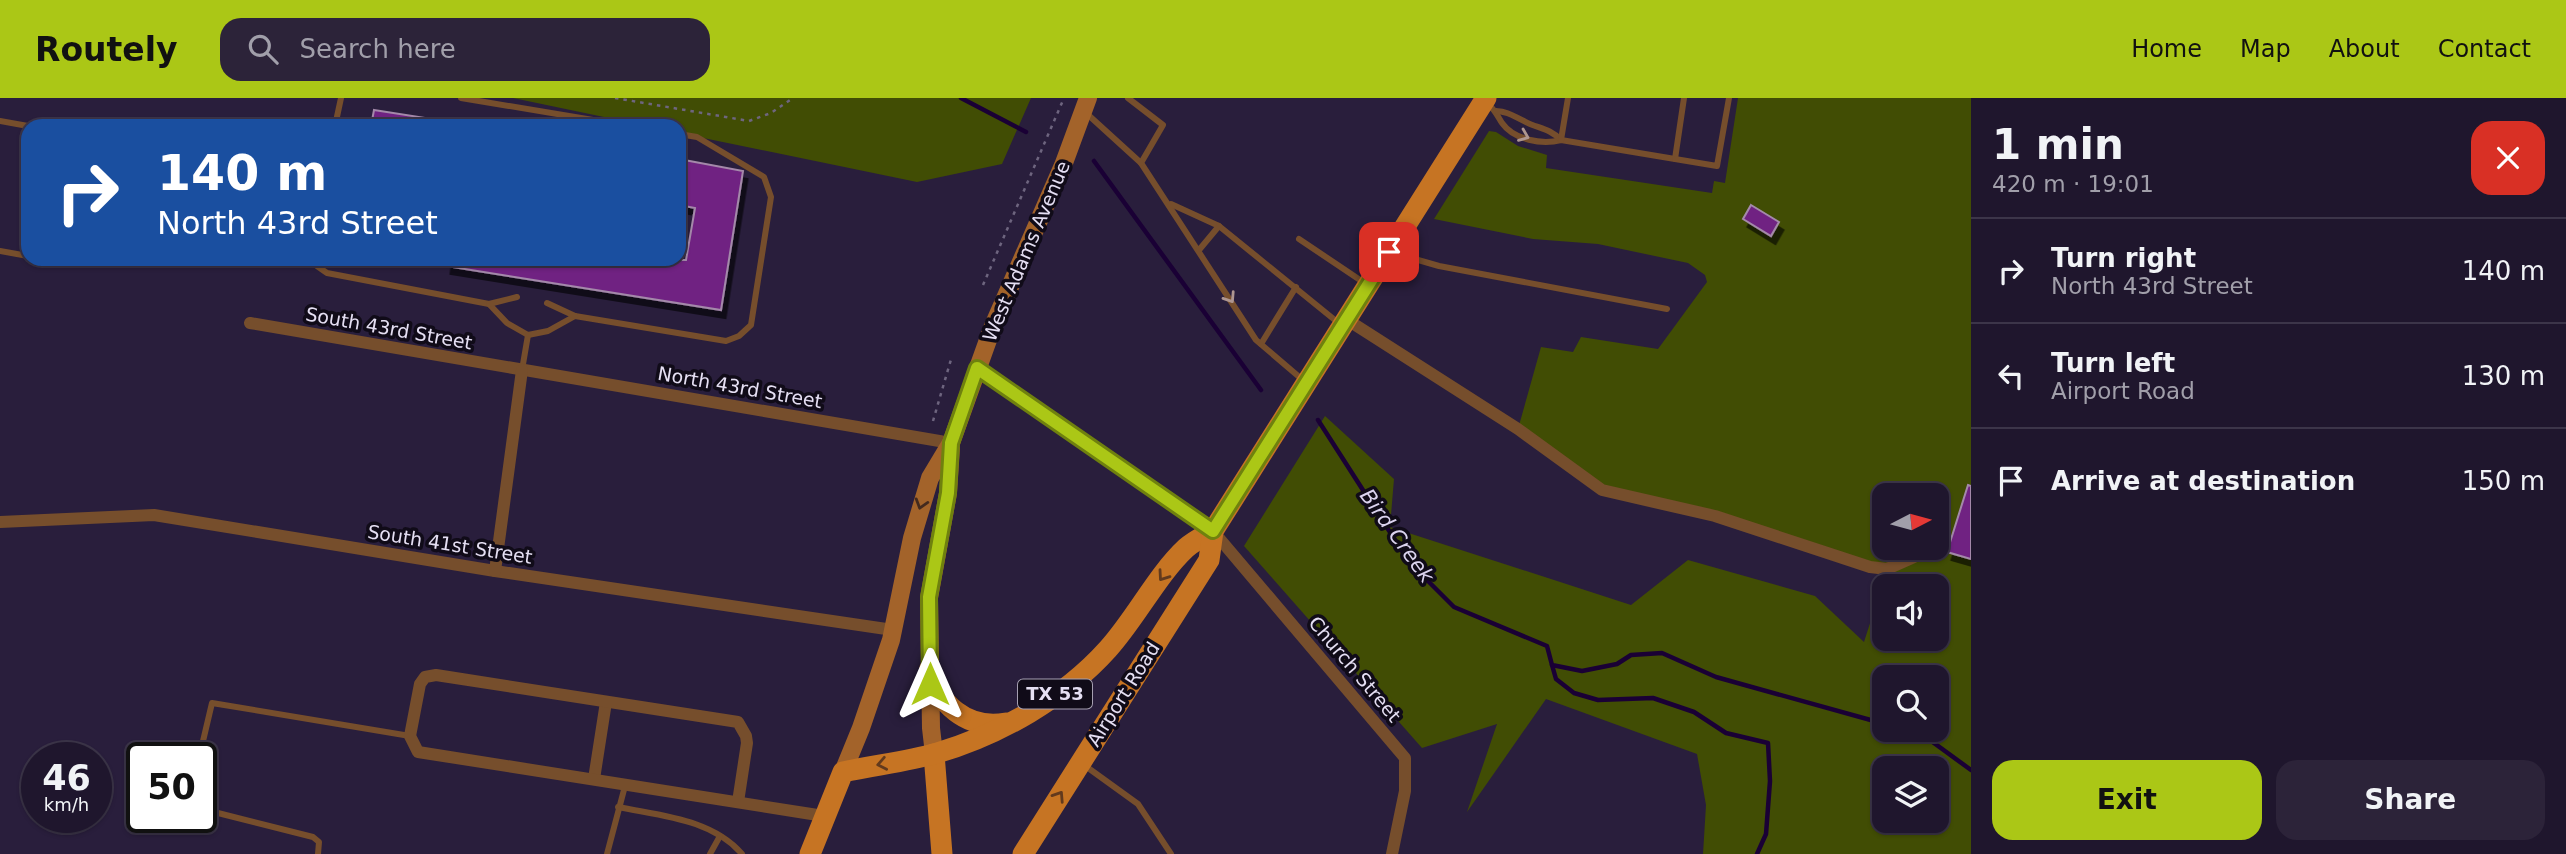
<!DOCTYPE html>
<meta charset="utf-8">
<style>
body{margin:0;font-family:"DejaVu Sans",sans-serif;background:#2c2339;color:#f1f3f6;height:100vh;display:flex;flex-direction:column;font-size:26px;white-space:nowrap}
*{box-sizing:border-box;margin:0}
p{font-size:23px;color:#a19faa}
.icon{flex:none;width:38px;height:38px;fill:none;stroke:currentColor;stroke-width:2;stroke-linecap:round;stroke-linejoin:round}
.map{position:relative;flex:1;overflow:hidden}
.drawer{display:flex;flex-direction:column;background:#1f162d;width:595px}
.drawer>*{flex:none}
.top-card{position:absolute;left:21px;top:21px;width:665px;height:147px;border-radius:21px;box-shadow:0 2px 5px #0004,0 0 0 2px #3c3549;background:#1a4fa0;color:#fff;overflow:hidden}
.needle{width:46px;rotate:84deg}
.fabs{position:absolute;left:1872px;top:385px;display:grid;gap:14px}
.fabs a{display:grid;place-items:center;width:77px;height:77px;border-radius:14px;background:#1f162d;box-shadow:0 2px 5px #0004,0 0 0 2px #3c3549;font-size:35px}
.speed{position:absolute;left:21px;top:644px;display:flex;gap:14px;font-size:35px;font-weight:700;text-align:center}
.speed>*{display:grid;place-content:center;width:91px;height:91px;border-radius:50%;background:#1f162d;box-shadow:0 2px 5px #0004,0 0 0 2px #3c3549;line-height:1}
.speed small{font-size:18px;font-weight:400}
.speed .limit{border:4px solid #111;border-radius:10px;background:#fff;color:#111}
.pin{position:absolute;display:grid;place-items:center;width:60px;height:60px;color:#fff;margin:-30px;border-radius:14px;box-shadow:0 4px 10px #0006}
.me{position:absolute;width:77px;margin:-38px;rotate:0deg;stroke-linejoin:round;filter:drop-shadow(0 0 5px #0008)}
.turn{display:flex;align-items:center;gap:24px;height:147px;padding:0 21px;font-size:32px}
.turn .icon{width:91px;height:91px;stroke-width:2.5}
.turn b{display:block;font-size:49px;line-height:60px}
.round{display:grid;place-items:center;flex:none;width:74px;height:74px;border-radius:21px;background:#2c2339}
.overview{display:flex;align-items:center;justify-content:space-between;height:119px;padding:0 21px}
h1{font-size:42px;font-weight:700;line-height:52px}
.action{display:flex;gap:14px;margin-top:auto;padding:14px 21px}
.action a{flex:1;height:80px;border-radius:21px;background:#abc716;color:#111;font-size:28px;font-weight:700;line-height:80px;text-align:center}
.action a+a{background:#2c2339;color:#f1f3f6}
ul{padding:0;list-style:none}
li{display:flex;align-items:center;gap:21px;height:105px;padding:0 21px;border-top:2px solid #3c3549}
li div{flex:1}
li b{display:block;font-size:26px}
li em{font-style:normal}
header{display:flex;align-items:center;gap:42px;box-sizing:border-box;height:98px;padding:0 35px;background:#abc716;color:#111}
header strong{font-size:33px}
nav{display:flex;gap:38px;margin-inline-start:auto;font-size:24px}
.search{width:490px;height:63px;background:#2c2339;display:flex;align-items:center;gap:18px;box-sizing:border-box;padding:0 24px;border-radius:21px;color:#a19faa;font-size:26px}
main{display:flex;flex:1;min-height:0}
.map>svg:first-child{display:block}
.green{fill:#414d04;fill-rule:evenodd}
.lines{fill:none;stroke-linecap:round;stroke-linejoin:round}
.stream{stroke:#1a0035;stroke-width:4.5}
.building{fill:#702382;stroke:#a489aa;stroke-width:2;filter:url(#shadow)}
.path{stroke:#6e657f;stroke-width:2.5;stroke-dasharray:3.5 5;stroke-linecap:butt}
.lane{stroke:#764e2c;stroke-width:6}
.street{stroke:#764e2c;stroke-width:12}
.secondary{stroke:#a3632a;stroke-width:18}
.primary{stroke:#c67423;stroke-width:21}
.oneway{stroke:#ae9690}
.oneway2{stroke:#432a1e}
.oneway3{stroke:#623a1d}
.route-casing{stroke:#6f810e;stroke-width:18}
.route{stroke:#abc716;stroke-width:12}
.labels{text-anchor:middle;stroke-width:7;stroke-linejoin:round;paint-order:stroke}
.shield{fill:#100b18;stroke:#a59fb1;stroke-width:2}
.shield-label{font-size:18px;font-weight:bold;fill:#e5dff3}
.street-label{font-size:19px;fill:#e5dff3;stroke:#100b18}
.water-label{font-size:21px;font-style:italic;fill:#dbd3ee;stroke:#100b18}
</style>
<header>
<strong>Routely</strong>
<div class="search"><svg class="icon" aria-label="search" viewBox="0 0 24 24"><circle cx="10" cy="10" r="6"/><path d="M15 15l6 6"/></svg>Search here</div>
<nav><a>Home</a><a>Map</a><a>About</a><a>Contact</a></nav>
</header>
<main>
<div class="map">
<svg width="1971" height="756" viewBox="0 0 1971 756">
<defs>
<filter id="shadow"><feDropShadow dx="4.5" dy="8" stdDeviation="0" flood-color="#0009"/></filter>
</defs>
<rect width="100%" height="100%" fill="#291e3c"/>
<g class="green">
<polygon points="513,0 1031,0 1002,66 917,84 679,35 679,28 647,28"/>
<path d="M1738,0h233v756h-268l3,-49 -9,-51 -151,-55 -79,113 30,-88 -75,24 -178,-202 81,-130 69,63 -4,48 241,78 57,-45 127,36 49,46 23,-72 -285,-80 -84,-61 23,-82 32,5 8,-15 77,12 49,-67 -2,-7 -17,-12 -90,-19 -65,-5 -99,-20 55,-88 7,1 22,14 29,9 -1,13 166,25 2,-12 11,2zM1885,397h52v53h-52zM1885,488h52v53h-52zM1885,579h52v53h-52zM1885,670h52v53h-52z"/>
</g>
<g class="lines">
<g class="stream">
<polyline points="961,0 1026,34"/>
<polyline points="1094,63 1261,292"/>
<polyline points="1318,322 1404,456 1427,482 1454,509 1547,548 1552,567 1582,573 1617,566 1631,557 1662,555 1716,579 1885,626"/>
<polyline points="1552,567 1556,581 1574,595 1598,602 1653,600 1694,614 1726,635 1768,645 1770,683 1766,736 1757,756"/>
<polyline points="1906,632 1923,637 1971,672"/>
</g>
</g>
<g class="building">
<polygon points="374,12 432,21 432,28 371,28"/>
<polygon points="679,61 743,73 721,212 446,168 447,161 686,162 695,110 679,107"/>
<polygon points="1751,107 1779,124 1771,138 1743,121"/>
<polygon points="1968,387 1971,388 1971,461 1947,454"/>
</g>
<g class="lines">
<g class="path">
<polyline points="615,0 749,23 771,15 793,0"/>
<polyline points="983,187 1064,0"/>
<polyline points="933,323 952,258"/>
</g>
<g class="lane">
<polyline points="461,0 629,28"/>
<polyline points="1128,0 1163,27 1141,65 1256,242 1304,283"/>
<path d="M1488,6c7,6 9,11 14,19 12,17 40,22 59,17l114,19 9,-61"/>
<path d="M1496,13c13,1 17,5 28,10 14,8 24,6 37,19"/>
<polyline points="1085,14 1141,65"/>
<polyline points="0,23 28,28"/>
<polyline points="335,28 341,0"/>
<polyline points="1561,42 1568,0"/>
<polyline points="1675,61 1717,68 1729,0"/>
<polyline points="1171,106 1219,128 1341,227"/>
<polyline points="1299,141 1366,186"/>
<polyline points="1199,152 1219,128"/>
<polyline points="0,153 28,158"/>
<polyline points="1394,155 1439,168 1667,211"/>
<polyline points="316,161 317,168 327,175 489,206 507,225 528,237 548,233 575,218 726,243 739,238 751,227 771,99 764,79 697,39 679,36"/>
<polyline points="547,205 575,218"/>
<polyline points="489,206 517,199"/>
<polyline points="1261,246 1296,189"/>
<polyline points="522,272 528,237"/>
<polyline points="199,660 212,605 410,638"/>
<polyline points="1084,667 1138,706 1171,756"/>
<polyline points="201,708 210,713 313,739 319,744 318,756"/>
<path d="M618,709c43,9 94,12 124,47"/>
<polyline points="607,756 625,688"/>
<polyline points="710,756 720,738"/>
</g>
<g class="street">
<polyline points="1346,221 1518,331 1602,392 1715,418 1870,469 1887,471 1914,459 1917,450"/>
<polyline points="250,225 951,345"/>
<polyline points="977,269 1213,433 1405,660 1405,693 1392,756"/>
<polyline points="0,424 154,417 495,473 893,532"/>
<polyline points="495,473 522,272"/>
<polyline points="594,681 606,604"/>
<polyline points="738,704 747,645 746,638 738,624 436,577 425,579 420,586 410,638 418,654 824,718"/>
</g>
<g class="secondary">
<polyline points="934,656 931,630 929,500 948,395 951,350"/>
<polyline points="843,674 861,630 891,542 912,440 930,380 951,345 993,228 1064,65 1088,0"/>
</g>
<g class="primary">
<path d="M930,570c7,36 37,62 76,55"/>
<polyline points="934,656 942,756"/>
<path d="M810,756l33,-82c31,-7 63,-10 94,-19 62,-18 127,-55 171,-104 28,-31 49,-74 78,-101 8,-7 18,-12 27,-17"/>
<polyline points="1023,756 1209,462 1213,433 1486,0"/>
</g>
</g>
<defs><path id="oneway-chevron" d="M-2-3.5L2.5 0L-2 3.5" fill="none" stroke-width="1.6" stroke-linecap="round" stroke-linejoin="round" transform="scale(1.75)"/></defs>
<g class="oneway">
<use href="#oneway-chevron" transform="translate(1524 38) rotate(22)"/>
<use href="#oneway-chevron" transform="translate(1230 200) rotate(57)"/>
</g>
<use class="oneway2" href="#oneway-chevron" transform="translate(921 406) rotate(107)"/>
<g class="oneway3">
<use href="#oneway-chevron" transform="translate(1163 478) rotate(125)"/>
<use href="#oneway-chevron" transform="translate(882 666) rotate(169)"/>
<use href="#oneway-chevron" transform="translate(1059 698) rotate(-57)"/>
</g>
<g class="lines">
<g class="route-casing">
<polyline id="route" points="930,586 929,499 948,395 951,345 977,270 1213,433 1389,154"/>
</g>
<use href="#route" class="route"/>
</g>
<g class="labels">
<rect class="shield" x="1018" y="581.5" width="74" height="29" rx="5"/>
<g class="shield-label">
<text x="1055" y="602">TX 53</text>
</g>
<g class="street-label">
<text transform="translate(1026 153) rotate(-67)" y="7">West Adams Avenue</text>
<text transform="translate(389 230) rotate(10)" y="7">South 43rd Street</text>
<text transform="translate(740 289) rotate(10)" y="7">North 43rd Street</text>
<text transform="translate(450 446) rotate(9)" y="7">South 41st Street</text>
<text transform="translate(1355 571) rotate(50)" y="7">Church Street</text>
<text transform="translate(1123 596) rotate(-58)" y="7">Airport Road</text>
</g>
<g class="water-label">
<text transform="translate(1397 438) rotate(54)" y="7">Bird Creek</text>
</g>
</g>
</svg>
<div class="fabs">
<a><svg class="needle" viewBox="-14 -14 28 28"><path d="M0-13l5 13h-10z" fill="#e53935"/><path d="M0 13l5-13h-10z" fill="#a19faa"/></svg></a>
<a><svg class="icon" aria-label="sound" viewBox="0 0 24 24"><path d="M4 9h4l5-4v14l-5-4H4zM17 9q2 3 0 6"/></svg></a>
<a><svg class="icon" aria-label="search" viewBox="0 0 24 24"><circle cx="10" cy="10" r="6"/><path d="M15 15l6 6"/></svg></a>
<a><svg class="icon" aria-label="layers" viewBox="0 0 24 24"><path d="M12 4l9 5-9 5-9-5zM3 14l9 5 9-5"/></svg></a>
</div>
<div class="speed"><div>46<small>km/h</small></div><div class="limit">50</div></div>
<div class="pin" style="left:1389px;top:154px;background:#d93025"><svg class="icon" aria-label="arrive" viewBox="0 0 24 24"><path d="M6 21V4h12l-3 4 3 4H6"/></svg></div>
<svg class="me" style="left:930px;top:586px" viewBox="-20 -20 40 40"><path d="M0-17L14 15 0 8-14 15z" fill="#abc716" stroke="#fff" stroke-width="4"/></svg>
<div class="top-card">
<div class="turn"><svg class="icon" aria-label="right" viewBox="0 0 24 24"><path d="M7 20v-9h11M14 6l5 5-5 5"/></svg><div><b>140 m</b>North 43rd Street</div></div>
</div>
</div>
<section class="drawer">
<div class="overview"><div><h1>1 min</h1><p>420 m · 19:01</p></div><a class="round" style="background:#d93025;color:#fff"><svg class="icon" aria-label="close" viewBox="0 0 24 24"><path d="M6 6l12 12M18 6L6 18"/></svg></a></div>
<ul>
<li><svg class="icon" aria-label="right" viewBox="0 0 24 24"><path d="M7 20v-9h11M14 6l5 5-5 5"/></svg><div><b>Turn right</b><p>North 43rd Street</p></div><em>140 m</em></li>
<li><svg class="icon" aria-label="left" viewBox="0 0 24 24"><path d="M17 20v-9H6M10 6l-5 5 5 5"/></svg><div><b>Turn left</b><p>Airport Road</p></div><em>130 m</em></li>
<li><svg class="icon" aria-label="arrive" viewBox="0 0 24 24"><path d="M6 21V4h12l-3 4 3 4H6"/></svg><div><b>Arrive at destination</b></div><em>150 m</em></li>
</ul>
<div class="action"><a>Exit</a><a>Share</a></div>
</section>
</main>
